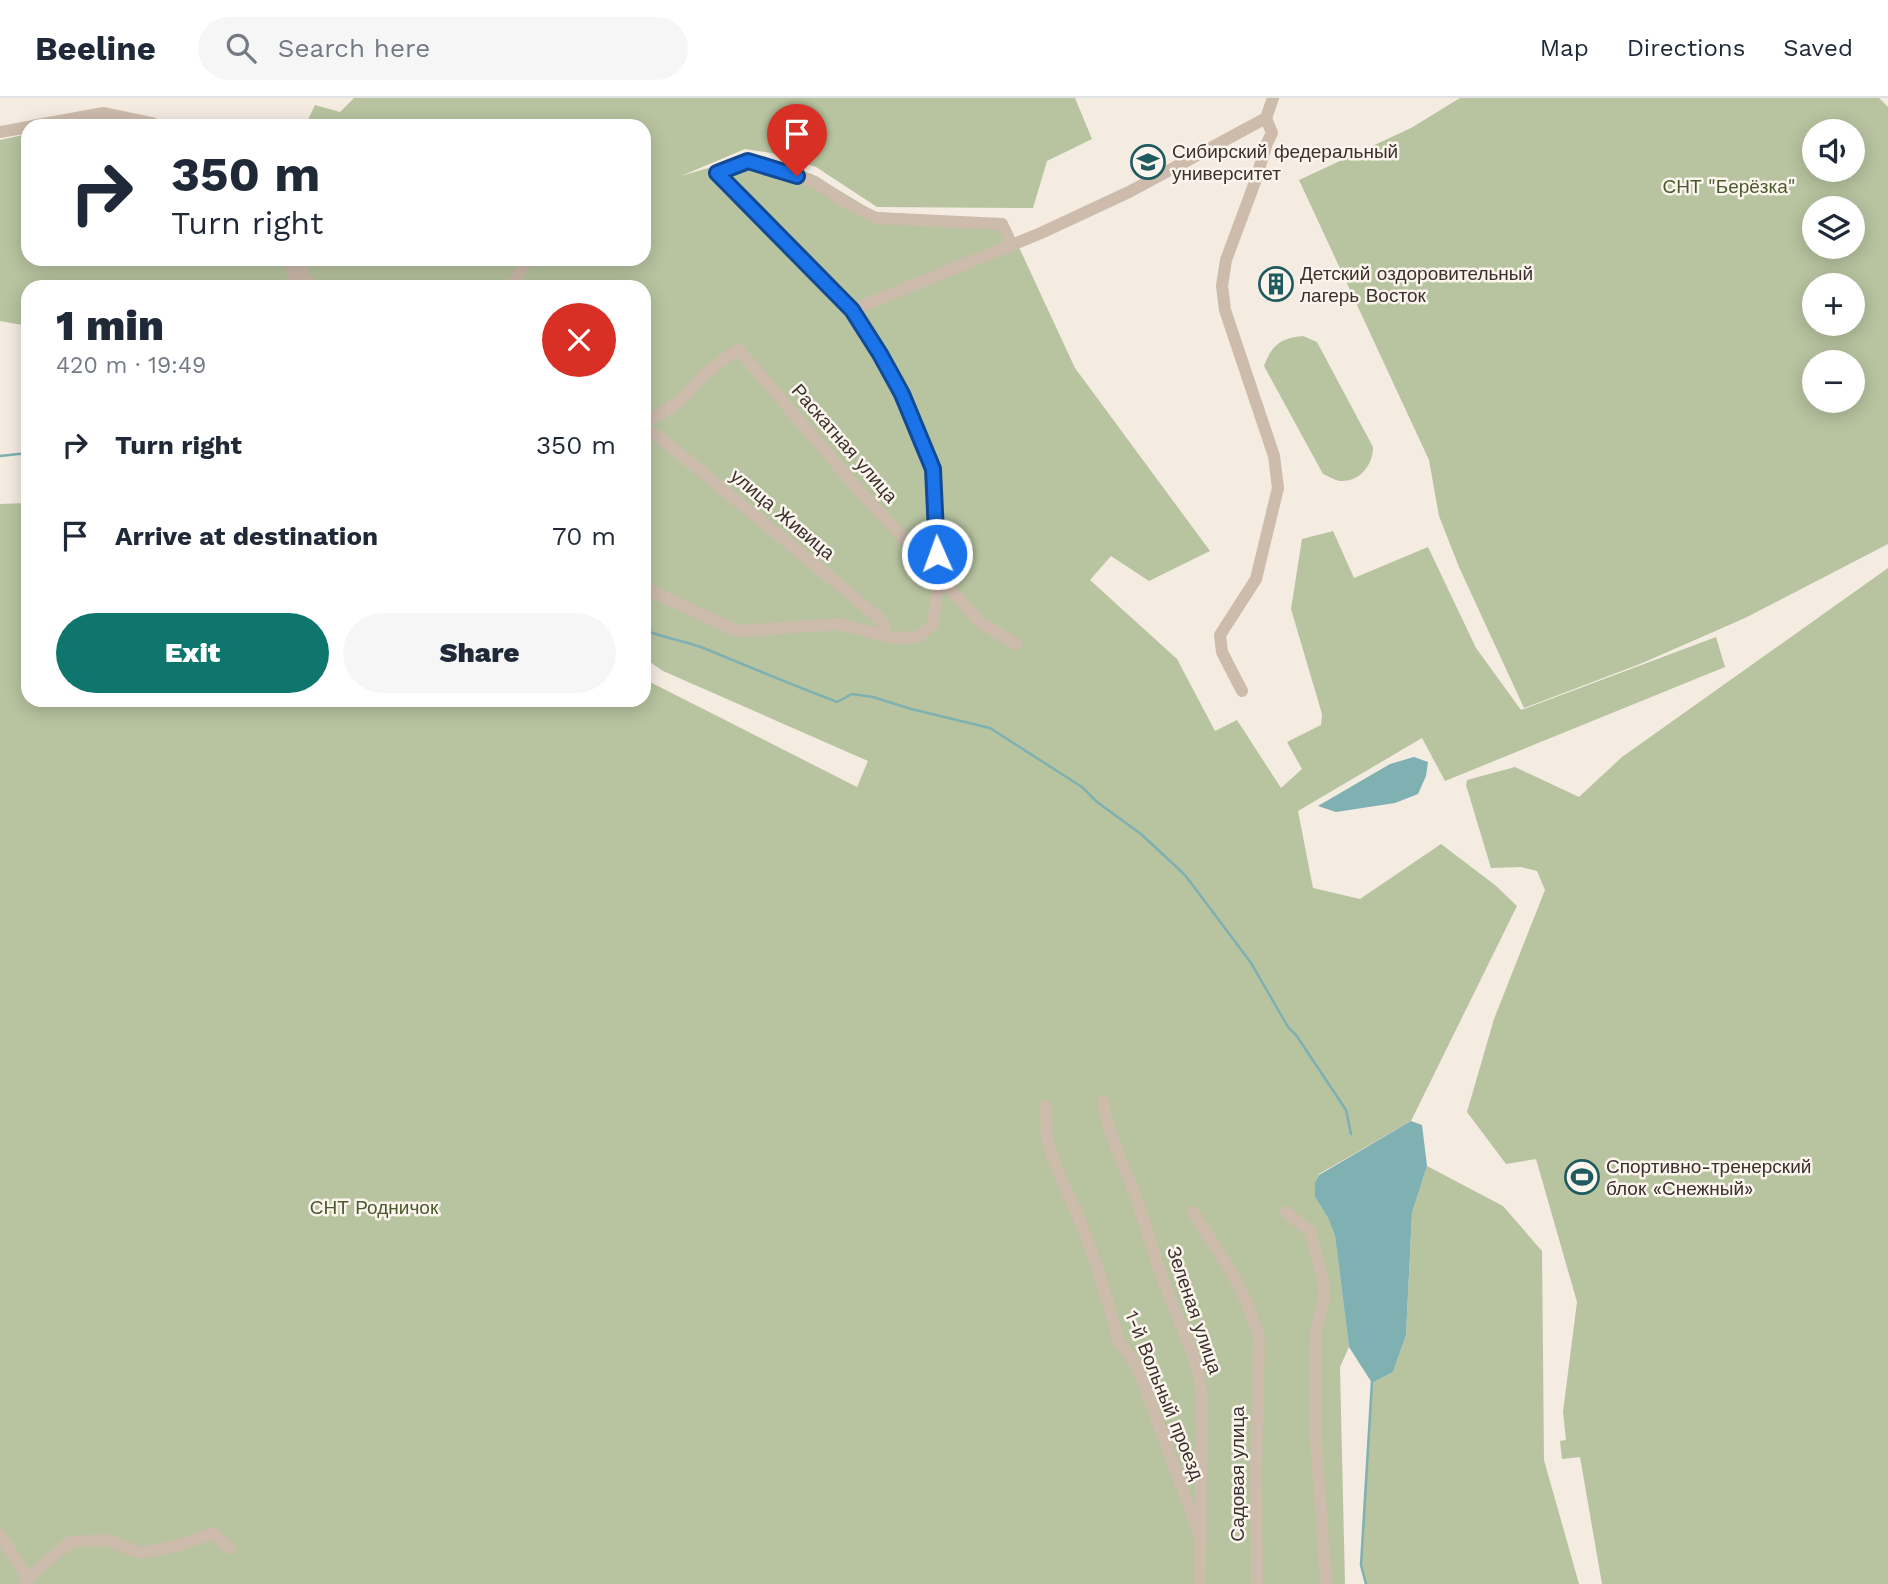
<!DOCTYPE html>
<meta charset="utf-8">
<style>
body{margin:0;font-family:"Work Sans",sans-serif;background:#f6f6f7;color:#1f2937;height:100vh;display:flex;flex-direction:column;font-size:26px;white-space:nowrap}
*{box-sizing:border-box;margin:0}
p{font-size:23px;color:#747a83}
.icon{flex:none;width:38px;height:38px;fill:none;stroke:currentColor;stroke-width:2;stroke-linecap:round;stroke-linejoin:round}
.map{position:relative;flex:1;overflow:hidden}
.details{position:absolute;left:21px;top:182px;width:630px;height:427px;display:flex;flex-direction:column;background:#fff;border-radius:21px;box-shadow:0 4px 18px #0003}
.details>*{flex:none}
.guide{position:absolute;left:21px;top:21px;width:630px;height:147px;border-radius:21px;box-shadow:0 4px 18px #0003;background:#fff;color:#1f2937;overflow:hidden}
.tools{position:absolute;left:1802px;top:21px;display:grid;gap:14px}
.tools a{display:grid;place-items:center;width:63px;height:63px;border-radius:50%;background:#fff;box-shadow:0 4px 18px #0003;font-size:35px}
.pin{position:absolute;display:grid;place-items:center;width:60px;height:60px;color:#fff;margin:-72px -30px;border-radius:50% 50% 50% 0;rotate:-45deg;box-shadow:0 0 7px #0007}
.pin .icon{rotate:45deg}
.me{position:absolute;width:77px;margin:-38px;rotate:358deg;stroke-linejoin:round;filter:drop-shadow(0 0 5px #0008)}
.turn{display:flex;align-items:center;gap:24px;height:147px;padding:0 35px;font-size:32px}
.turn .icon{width:91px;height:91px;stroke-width:2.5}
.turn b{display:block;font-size:49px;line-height:60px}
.round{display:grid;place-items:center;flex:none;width:74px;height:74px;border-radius:37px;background:#f6f6f7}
.overview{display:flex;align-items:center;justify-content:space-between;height:119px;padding:0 35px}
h1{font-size:42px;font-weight:800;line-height:52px}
.action{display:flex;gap:14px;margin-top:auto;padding:14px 35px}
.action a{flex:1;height:80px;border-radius:42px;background:#0f766e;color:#fff;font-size:28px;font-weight:800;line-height:80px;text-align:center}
.action a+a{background:#f6f6f7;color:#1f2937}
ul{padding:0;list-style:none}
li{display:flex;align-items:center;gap:21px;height:91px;padding:0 35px}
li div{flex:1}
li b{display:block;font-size:26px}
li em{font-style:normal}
header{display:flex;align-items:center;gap:42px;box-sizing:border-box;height:98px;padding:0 35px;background:#fff;border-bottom:2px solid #e0e1e3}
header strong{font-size:33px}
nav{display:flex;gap:38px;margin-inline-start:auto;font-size:24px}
.search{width:490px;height:63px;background:#f6f6f7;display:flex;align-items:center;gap:18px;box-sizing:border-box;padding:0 24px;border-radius:38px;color:#747a83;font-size:26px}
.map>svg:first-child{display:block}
.green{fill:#b8c4a0;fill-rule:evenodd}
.water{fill:#7fb0b2}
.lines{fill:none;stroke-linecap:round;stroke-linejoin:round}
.stream{stroke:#7fb0b2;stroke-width:2.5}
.minor{stroke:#cdbbac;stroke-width:12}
.route-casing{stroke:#114b97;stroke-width:18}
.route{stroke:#1a73e8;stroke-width:12}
.labels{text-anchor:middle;stroke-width:5;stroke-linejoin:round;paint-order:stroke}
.poi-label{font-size:19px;fill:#3b302b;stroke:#fbf5ee;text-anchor:start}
.park-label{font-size:19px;fill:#4a5a2e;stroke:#fbf5ee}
.street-label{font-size:19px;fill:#3b302b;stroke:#fbf5ee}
</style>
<header>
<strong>Beeline</strong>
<div class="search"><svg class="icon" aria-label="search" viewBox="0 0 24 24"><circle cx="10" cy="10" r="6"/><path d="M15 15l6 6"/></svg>Search here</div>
<nav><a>Map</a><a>Directions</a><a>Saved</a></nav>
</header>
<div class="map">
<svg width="1888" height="1486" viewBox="0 0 1888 1486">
<rect width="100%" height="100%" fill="#f4ebe1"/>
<g class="green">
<polygon points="354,0 1075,0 1092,41 1047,63 1033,110 877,109 816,69 771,55 745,51 681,78 749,58 812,76 875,114 1003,122 1017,145 1075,270 1210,453 1149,483 1111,458 1090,482 1177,561 1215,633 1237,622 1281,690 1302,671 1287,644 1321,627 1322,616 1291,511 1302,441 1333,433 1354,480 1428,449 1476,550 1521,612 1716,539 1725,569 1445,683 1422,640 1298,713 1313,790 1360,801 1441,746 1495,787 1517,808 1411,1023 1319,1076 1315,1084 1315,1099 1328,1120 1335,1138 1349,1249 1340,1269 1345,1486 0,1486 0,406 28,405 28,602 644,602 644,581 857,689 868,663 663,573 644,560 644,189 28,189 28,228 0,223 0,42 28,36 28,161 644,161 644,28 305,28 315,7 340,14"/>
<path d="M1460,0h419l9,9v437l-143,74 -105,46 -116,44 -65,-141 -20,-51 -10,-56 -130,-280 112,-52zM1815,33h38v39h-38zM1815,110h38v39h-38zM1815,187h38v39h-38zM1815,264h38v39h-38z"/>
<path d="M1303,238l14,6 56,105c0,18 -13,35 -33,34 -6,-1 -12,-5 -17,-7l-59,-108c8,-21 16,-28 39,-30z"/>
<polygon points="1888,470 1888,1486 1602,1486 1580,1359 1562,1361 1560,1343 1566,1342 1563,1314 1577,1204 1536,1061 1506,1066 1467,1014 1494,921 1545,792 1537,773 1521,769 1491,770 1466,687 1467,682 1515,669 1579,699 1622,659"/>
<polygon points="1427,1068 1503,1108 1542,1153 1544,1362 1579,1486 1366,1486 1361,1467 1372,1285 1393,1274 1406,1237 1412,1115"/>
</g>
<g class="water">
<polygon points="1414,659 1428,664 1426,678 1418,696 1395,705 1336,714 1318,708 1390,666"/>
<polygon points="1411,1023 1422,1027 1427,1068 1412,1115 1406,1237 1393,1274 1372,1285 1349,1249 1335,1138 1328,1120 1315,1099 1315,1084 1319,1077"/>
</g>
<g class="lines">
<g class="stream">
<polyline points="0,358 28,355"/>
<path d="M644,532c20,8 42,11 62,19 43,18 87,36 131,53l15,-8 21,3 38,12 79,19 92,59 15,15 44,32 44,41 66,88 37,64 8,8 50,75 5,24"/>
<polyline points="1366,1486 1361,1467 1372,1284"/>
</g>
<g class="minor">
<polyline points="32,28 104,15 152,25 157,28"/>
<polyline points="0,34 28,29"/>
<polyline points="290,161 296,189"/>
<polyline points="296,161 310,189"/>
<polyline points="511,189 528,161"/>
<polyline points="852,212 1041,135 1129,94 1266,20 1273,0"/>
<polyline points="644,326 680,303 705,276 738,251 863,397 939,478 978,523 1016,546"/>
<polyline points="644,334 657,337 878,519 885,528 884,538"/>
<polyline points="644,488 659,497 738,533 839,526 894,540 918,539 933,526 939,478 933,371 902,296 880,256 852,212 717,75 748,63 815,84 846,105 876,120 1002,126 1012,147"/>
<polyline points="1242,593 1222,554 1220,537 1256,481 1278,390 1274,358 1225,212 1222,188 1226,162 1255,84 1267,45 1272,35 1266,20"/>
<path d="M1103,1004c6,36 23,67 35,101 9,27 17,55 27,82 13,36 33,71 37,111l-2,188"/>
<polyline points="1046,1008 1047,1042 1058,1074 1079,1120 1097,1168 1119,1243 1137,1268 1198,1433"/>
<polyline points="1193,1114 1231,1173 1247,1205 1259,1238 1256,1371 1257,1486"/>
<polyline points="1286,1114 1310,1133 1324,1187 1324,1200 1316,1233 1315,1329 1326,1486"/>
<polyline points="0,1437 28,1480 24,1486"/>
<polyline points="28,1480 70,1444 108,1442 140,1455 177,1448 213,1435 230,1450"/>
</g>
</g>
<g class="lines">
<g class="route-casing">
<polyline id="route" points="797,78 748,63 717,75 852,212 880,256 902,296 933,371 937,456"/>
</g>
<use href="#route" class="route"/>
</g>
<defs>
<g id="university-ring" transform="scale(1.75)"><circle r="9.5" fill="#fbf5ee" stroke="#1f5a5e" stroke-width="1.5"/><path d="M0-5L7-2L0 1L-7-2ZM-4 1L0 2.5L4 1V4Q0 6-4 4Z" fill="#1f5a5e"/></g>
<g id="building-ring" transform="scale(1.75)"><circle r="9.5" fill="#fbf5ee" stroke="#1f5a5e" stroke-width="1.5"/><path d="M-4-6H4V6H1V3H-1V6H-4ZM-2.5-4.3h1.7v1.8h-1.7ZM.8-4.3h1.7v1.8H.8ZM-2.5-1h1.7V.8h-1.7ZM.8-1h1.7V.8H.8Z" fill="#1f5a5e"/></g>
<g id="stadium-ring" transform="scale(1.75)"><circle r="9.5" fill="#fbf5ee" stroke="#1f5a5e" stroke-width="1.5"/><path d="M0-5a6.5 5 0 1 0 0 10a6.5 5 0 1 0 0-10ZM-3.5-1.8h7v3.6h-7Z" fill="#1f5a5e"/></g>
</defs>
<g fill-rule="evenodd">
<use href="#university-ring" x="1148" y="64"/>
<use href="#building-ring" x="1276" y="186"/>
<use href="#stadium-ring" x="1582" y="1079"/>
</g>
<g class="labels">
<g class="poi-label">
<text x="1172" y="60">Сибирский федеральный<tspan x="1172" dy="22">университет</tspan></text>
<text x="1300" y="182">Детский оздоровительный<tspan x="1300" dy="22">лагерь Восток</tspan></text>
<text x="1606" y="1075">Спортивно-тренерский<tspan x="1606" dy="22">блок «Снежный»</tspan></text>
</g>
<g class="park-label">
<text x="1729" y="95">СНТ "Берёзка"</text>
<text x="374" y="1116">СНТ Родничок</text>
</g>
<g class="street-label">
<text transform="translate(845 345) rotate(49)" y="7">Раскатная улица</text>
<text transform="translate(783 416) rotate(40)" y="7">улица Живица</text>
<text transform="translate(1195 1212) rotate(71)" y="7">Зеленая улица</text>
<text transform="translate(1165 1297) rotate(68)" y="7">1-й Вольный проезд</text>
<text transform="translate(1237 1376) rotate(-90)" y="7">Садовая улица</text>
</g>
</g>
</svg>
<div class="tools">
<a><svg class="icon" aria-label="sound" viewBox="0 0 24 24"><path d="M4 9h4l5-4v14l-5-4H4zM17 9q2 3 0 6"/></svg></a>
<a><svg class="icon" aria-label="layers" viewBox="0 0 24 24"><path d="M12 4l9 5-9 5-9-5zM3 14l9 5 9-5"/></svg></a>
<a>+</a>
<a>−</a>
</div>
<div class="pin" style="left:797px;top:78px;background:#d93025"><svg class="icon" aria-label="arrive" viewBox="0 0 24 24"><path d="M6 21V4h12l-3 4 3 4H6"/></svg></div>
<svg class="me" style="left:937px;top:456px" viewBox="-20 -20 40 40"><circle r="17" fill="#1a73e8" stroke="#fff" stroke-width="3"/><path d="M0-11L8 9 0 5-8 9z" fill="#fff"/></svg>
<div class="guide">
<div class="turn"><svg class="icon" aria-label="right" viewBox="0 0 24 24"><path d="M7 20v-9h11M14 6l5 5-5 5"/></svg><div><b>350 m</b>Turn right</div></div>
</div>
<section class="details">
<div class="overview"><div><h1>1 min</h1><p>420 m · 19:49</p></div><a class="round" style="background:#d93025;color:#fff"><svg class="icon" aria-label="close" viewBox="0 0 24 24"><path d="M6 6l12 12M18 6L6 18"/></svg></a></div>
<ul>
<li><svg class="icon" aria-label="right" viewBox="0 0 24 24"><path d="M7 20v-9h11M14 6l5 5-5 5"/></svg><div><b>Turn right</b></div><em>350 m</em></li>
<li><svg class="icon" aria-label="arrive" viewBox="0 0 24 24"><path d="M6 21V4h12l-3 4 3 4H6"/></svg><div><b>Arrive at destination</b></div><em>70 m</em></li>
</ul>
<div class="action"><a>Exit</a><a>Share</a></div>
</section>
</div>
